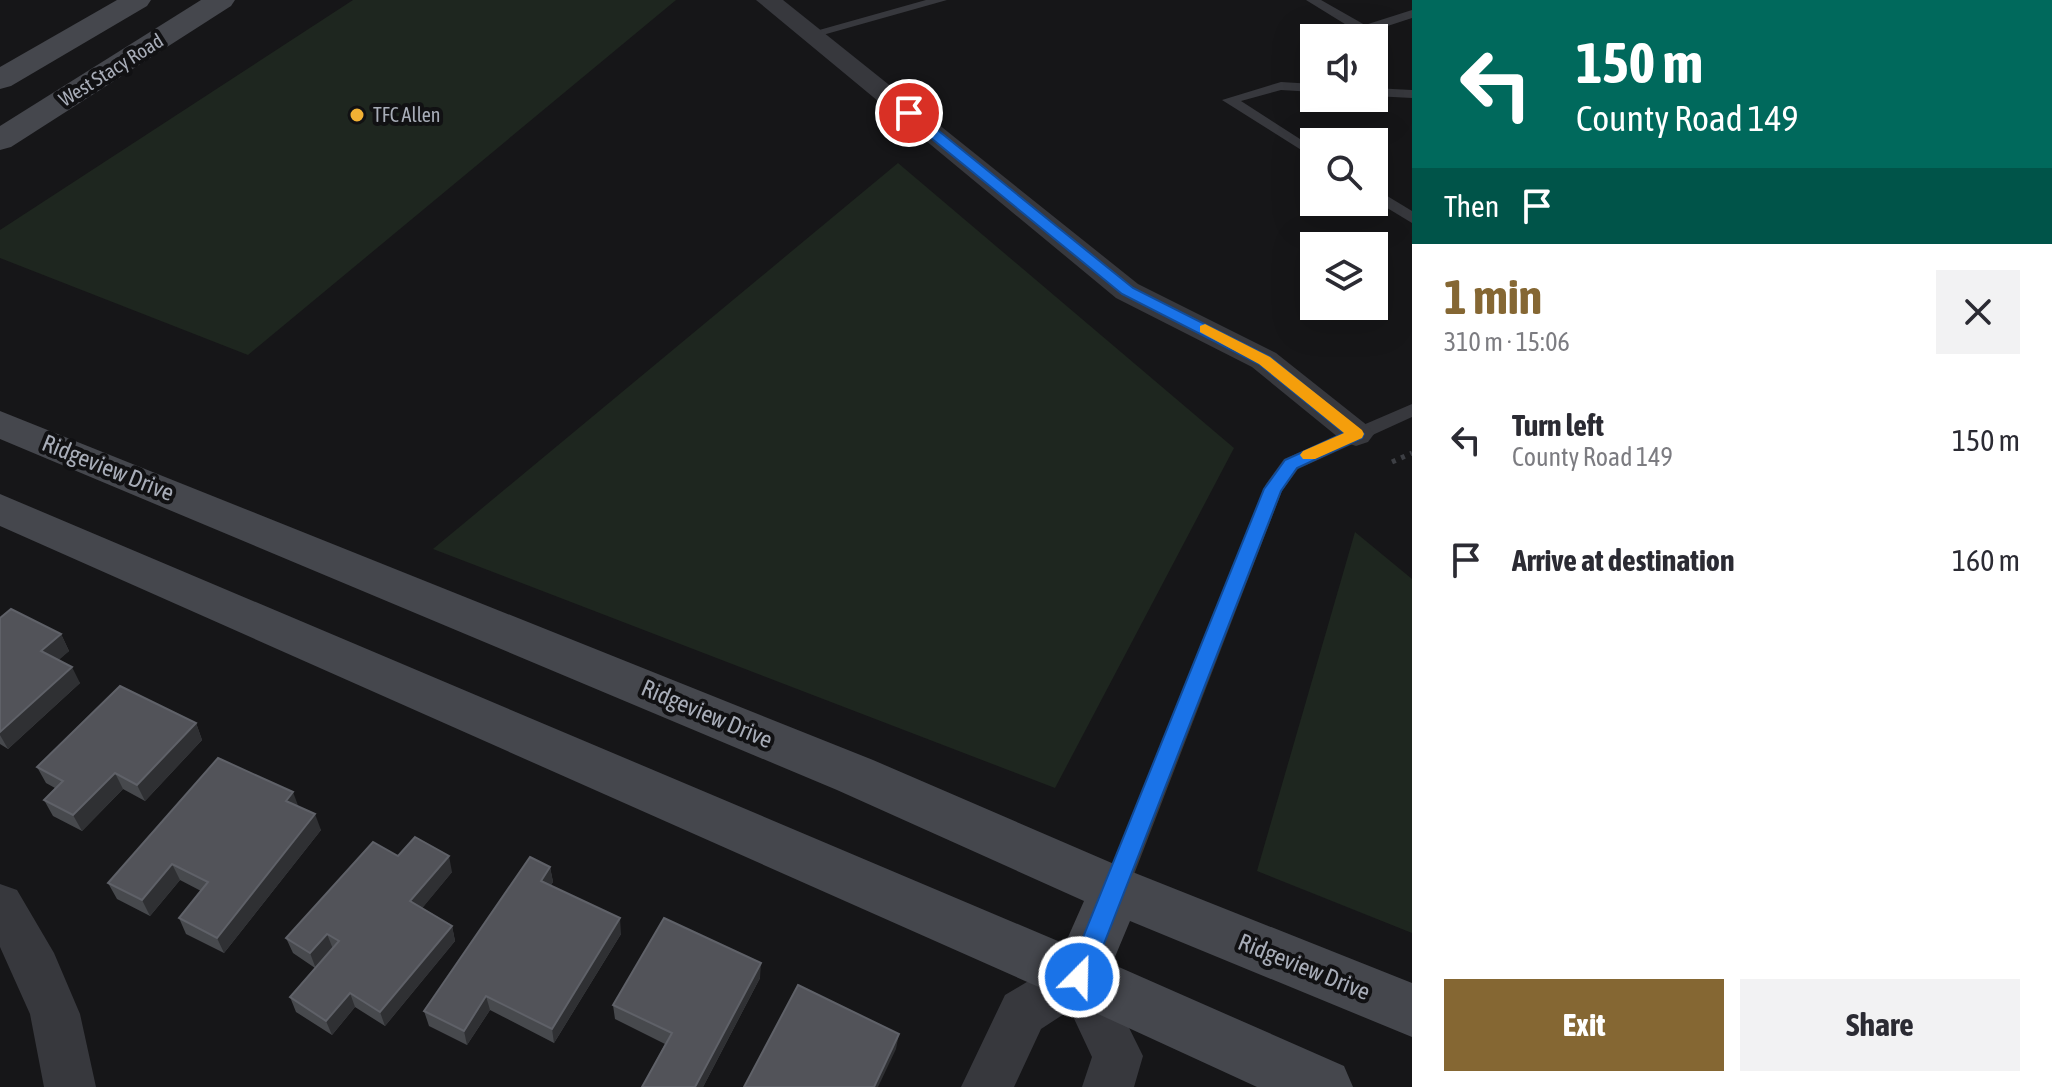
<!DOCTYPE html>
<meta charset="utf-8">
<style>
body{margin:0;font-family:"Asap Condensed",sans-serif;background:#f2f2f3;color:#2b2b33;height:100vh;display:flex;flex-direction:column;font-size:30px;white-space:nowrap}
*{box-sizing:border-box;margin:0}
p{font-size:26px;color:#7c7c81}
.icon{flex:none;width:44px;height:44px;fill:none;stroke:currentColor;stroke-width:2;stroke-linecap:round;stroke-linejoin:round}
.map{position:relative;flex:1;overflow:hidden}
.sheet{display:flex;flex-direction:column;background:#fff;width:640px}
.sheet>*{flex:none}
.guide{background:#00695c;color:#fff;overflow:hidden}
.controls{position:absolute;left:1300px;top:24px;display:grid;gap:16px}
.controls a{display:grid;place-items:center;width:88px;height:88px;border-radius:0px;background:#fff;box-shadow:0 8px 32px #0002;font-size:40px}
.pin{position:absolute;display:grid;place-items:center;width:68px;height:68px;color:#fff;margin:-34px;border:4px solid #fff;border-radius:50%;box-shadow:0 2px 8px #0007}
.me{position:absolute;width:88px;margin:-44px;rotate:23deg;stroke-linejoin:round;filter:drop-shadow(0 0 6px #0008)}
.turn{display:flex;align-items:center;gap:28px;height:168px;padding:0 32px;font-size:36px}
.turn .icon{width:104px;height:104px;stroke-width:2.5}
.turn b{display:block;font-size:56px;line-height:68px}
.then{display:flex;align-items:center;height:76px;padding:0 32px;background:#0003;gap:16px;font-size:30px}
.round{display:grid;place-items:center;flex:none;width:84px;height:84px;border-radius:0px;background:#f2f2f3}
.head{display:flex;align-items:center;justify-content:space-between;height:136px;padding:0 32px}
h1{font-size:48px;font-weight:700;line-height:60px;color:#856733}
.cta{display:flex;gap:16px;margin-top:auto;padding:16px 32px}
.cta a{flex:1;height:92px;border-radius:0px;background:#856733;color:#fff;font-size:32px;font-weight:700;line-height:92px;text-align:center}
.cta a+a{background:#f2f2f3;color:#2b2b33}
ul{padding:0;list-style:none}
li{display:flex;align-items:center;gap:24px;height:120px;padding:0 32px}
li div{flex:1}
li b{display:block;font-size:30px}
li em{font-style:normal}
main{display:flex;flex:1;min-height:0}
.map>svg:first-child{display:block}
.green{fill:#1e261f}
.lines{fill:none;stroke-linecap:round;stroke-linejoin:round}
.path{stroke:#3d3f44;stroke-width:5;stroke-dasharray:4 6;stroke-linecap:butt}
.lane{fill:#37383d;fill-rule:evenodd}
.street{fill:#37383d;fill-rule:evenodd}
.secondary{fill:#45474d;fill-rule:evenodd}
.wall{fill:#47494d}
.shaded-wall{fill:#2f3033}
.building{fill:#525359;stroke:#5f6168;stroke-width:2}
.route{fill:#1a73e8;stroke:#114b97;stroke-width:2}
.slow{fill:#f59e0b}
.poi-dot{fill:#f2b134;stroke:#111113;stroke-width:3}
.labels{text-anchor:middle;stroke-width:8;stroke-linejoin:round;paint-order:stroke}
.far-street-label{font-size:20px;fill:#a8adb8;stroke:#111113}
.far-poi-label{font-size:20px;fill:#a8adb8;stroke:#111113;text-anchor:start}
.street-label{font-size:24px;fill:#a8adb8;stroke:#111113}
</style>
<main>
<div class="map">
<svg width="1412" height="1087" viewBox="0 0 1412 1087">
<rect width="100%" height="100%" fill="#161618"/>
<g class="green">
<polygon points="353,0 676,0 248,355 0,258 0,230"/>
<polygon points="898,163 1234,448 1055,788 433,549"/>
<polygon points="1355,532 1412,579 1412,933 1257,871"/>
</g>
<g class="lines">
<polyline class="path" points="1392,462 1412,453"/>
<g class="lane">
<polygon points="926,0 947,0 812,38 805,34"/>
<polygon points="1306,0 1321,0 1365,25 1412,10 1412,18 1351,38 1331,38 1353,29"/>
<polygon points="1314,46 1314,68 1307,64 1307,50"/>
<polygon points="1281,82 1314,84 1314,92 1281,90 1241,101 1314,148 1314,158 1222,100"/>
<polygon points="1374,88 1412,90 1412,98 1374,96"/>
<polygon points="1374,188 1412,211 1412,223 1374,200"/>
<polygon points="1412,404 1412,417 1298,469 1282,491 1128,890 1125,898 1116,901 1107,898 1104,890 1266,484 1284,459"/>
</g>
<g class="street">
<polygon points="756,0 783,0 1138,284 1276,353 1368,426 1374,434 1368,442 1356,446 1344,442 1252,367 1116,298"/>
<polygon points="0,884 17,890 54,953 80,1014 96,1087 44,1087 30,1014 0,947"/>
<polygon points="1079,954 1096,961 1143,1056 1134,1087 1082,1087 1092,1057 1070,1010 1041,1029 1014,1087 961,1087 1005,995 1062,961"/>
</g>
<g class="secondary">
<polygon points="117,0 151,0 147,6 11,86 0,89 0,67"/>
<polygon points="201,0 235,0 231,6 11,147 0,150 0,126"/>
<polygon points="0,411 873,760 1135,873 1412,983 1412,1037 1130,921 1112,964 1344,1066 1353,1087 1257,1087 1059,996 0,526 0,494 1065,944 1084,901 837,790 0,439"/>
</g>
</g>
<g class="wall">
<polygon points="0,618 61,634 69,651 58,660 80,683 8,749 0,744"/>
<polygon points="196,723 202,740 145,801 123,789 82,831 53,816 44,800 55,788 46,783 37,767"/>
<polygon points="298,806 321,830 224,953 186,934 179,918 201,891 180,880 150,916 117,899 108,883"/>
<polygon points="398,856 452,872 422,908 452,926 455,941 385,1026 355,1007 332,1035 296,1012 290,997 315,968 293,953 286,938"/>
<polygon points="550,867 553,882 551,885 621,934 554,1043 490,1010 467,1045 429,1026 424,1011"/>
<polygon points="760,978 703,1087 642,1087 665,1044 615,1019 613,1005"/>
</g>
<g class="shaded-wall">
<polygon points="61,634 69,651 50,668 41,651"/>
<polygon points="72,667 80,683 8,749 0,735 0,732"/>
<polygon points="196,723 202,740 145,801 137,785"/>
<polygon points="115,773 123,789 82,831 73,815"/>
<polygon points="293,792 299,808 286,801"/>
<polygon points="315,814 321,830 224,953 217,938"/>
<polygon points="449,856 452,872 415,917 410,901"/>
<polygon points="172,864 180,880 150,916 142,900"/>
<polygon points="550,867 553,882 543,896 541,881"/>
<polygon points="620,918 621,934 554,1043 552,1029"/>
<polygon points="452,926 455,941 385,1026 380,1012"/>
<polygon points="327,934 333,949 316,969 310,953"/>
<polygon points="761,963 760,978 703,1087 695,1087"/>
<polygon points="350,993 355,1007 332,1035 326,1021"/>
<polygon points="486,996 490,1010 467,1045 464,1031"/>
<polygon points="899,1034 896,1049 878,1087 874,1087"/>
</g>
<g class="building">
<polygon points="11,609 61,634 41,651 72,667 0,732 0,618"/>
<polygon points="120,686 196,723 137,785 115,773 73,815 44,800 63,781 37,767"/>
<polygon points="218,758 293,792 286,801 315,814 217,938 179,918 208,882 172,864 142,900 108,883"/>
<polygon points="415,837 449,856 410,901 452,926 380,1012 350,993 326,1021 290,997 339,941 327,934 310,953 286,938 373,842 398,856"/>
<polygon points="530,857 550,867 541,881 620,918 552,1029 486,996 464,1031 424,1011"/>
<polygon points="664,918 761,963 695,1087 642,1087 672,1033 613,1005"/>
<polygon points="798,985 899,1034 874,1087 744,1087"/>
</g>
<polygon class="route" points="904,111 914,111 1133,288 1270,357 1364,434 1362,438 1297,468 1281,491 1091,977 1087,985 1079,988 1071,985 1067,977 1264,489 1285,460 1344,433 1259,364 1122,294 904,116"/>
<polygon class="slow" points="1205,324 1270,357 1362,430 1364,434 1362,438 1315,459 1303,459 1300,455 1303,451 1344,433 1259,364 1200,332 1200,326"/>
<circle class="poi-dot" cx="357" cy="115" r="8"/>
<g class="labels">
<g class="far-street-label">
<text transform="translate(111 70) rotate(-32)" y="7">West Stacy Road</text>
</g>
<g class="far-poi-label">
<text x="373" y="122">TFC Allen</text>
</g>
<g class="street-label">
<text transform="translate(108 468) rotate(22)" y="8">Ridgeview Drive</text>
<text transform="translate(707 714) rotate(23)" y="8">Ridgeview Drive</text>
<text transform="translate(1304 967) rotate(22)" y="8">Ridgeview Drive</text>
</g>
</g>
</svg>
<div class="controls">
<a><svg class="icon" aria-label="sound" viewBox="0 0 24 24"><path d="M4 9h4l5-4v14l-5-4H4zM17 9q2 3 0 6"/></svg></a>
<a><svg class="icon" aria-label="search" viewBox="0 0 24 24"><circle cx="10" cy="10" r="6"/><path d="M15 15l6 6"/></svg></a>
<a><svg class="icon" aria-label="layers" viewBox="0 0 24 24"><path d="M12 4l9 5-9 5-9-5zM3 14l9 5 9-5"/></svg></a>
</div>
<div class="pin" style="left:909px;top:113px;background:#d93025"><svg class="icon" aria-label="arrive" viewBox="0 0 24 24"><path d="M6 21V4h12l-3 4 3 4H6"/></svg></div>
<svg class="me" style="left:1079px;top:977px" viewBox="-20 -20 40 40"><circle r="17" fill="#1a73e8" stroke="#fff" stroke-width="3"/><path d="M0-11L8 9 0 5-8 9z" fill="#fff"/></svg>
</div>
<section class="sheet">
<div class="guide">
<div class="turn"><svg class="icon" aria-label="left" viewBox="0 0 24 24"><path d="M17 20v-9H6M10 6l-5 5 5 5"/></svg><div><b>150 m</b>County Road 149</div></div>
<div class="then">Then<svg class="icon" aria-label="arrive" viewBox="0 0 24 24"><path d="M6 21V4h12l-3 4 3 4H6"/></svg></div>
</div>
<div class="head"><div><h1>1 min</h1><p>310 m · 15:06</p></div><a class="round"><svg class="icon" aria-label="close" viewBox="0 0 24 24"><path d="M6 6l12 12M18 6L6 18"/></svg></a></div>
<ul>
<li><svg class="icon" aria-label="left" viewBox="0 0 24 24"><path d="M17 20v-9H6M10 6l-5 5 5 5"/></svg><div><b>Turn left</b><p>County Road 149</p></div><em>150 m</em></li>
<li><svg class="icon" aria-label="arrive" viewBox="0 0 24 24"><path d="M6 21V4h12l-3 4 3 4H6"/></svg><div><b>Arrive at destination</b></div><em>160 m</em></li>
</ul>
<div class="cta"><a>Exit</a><a>Share</a></div>
</section>
</main>
